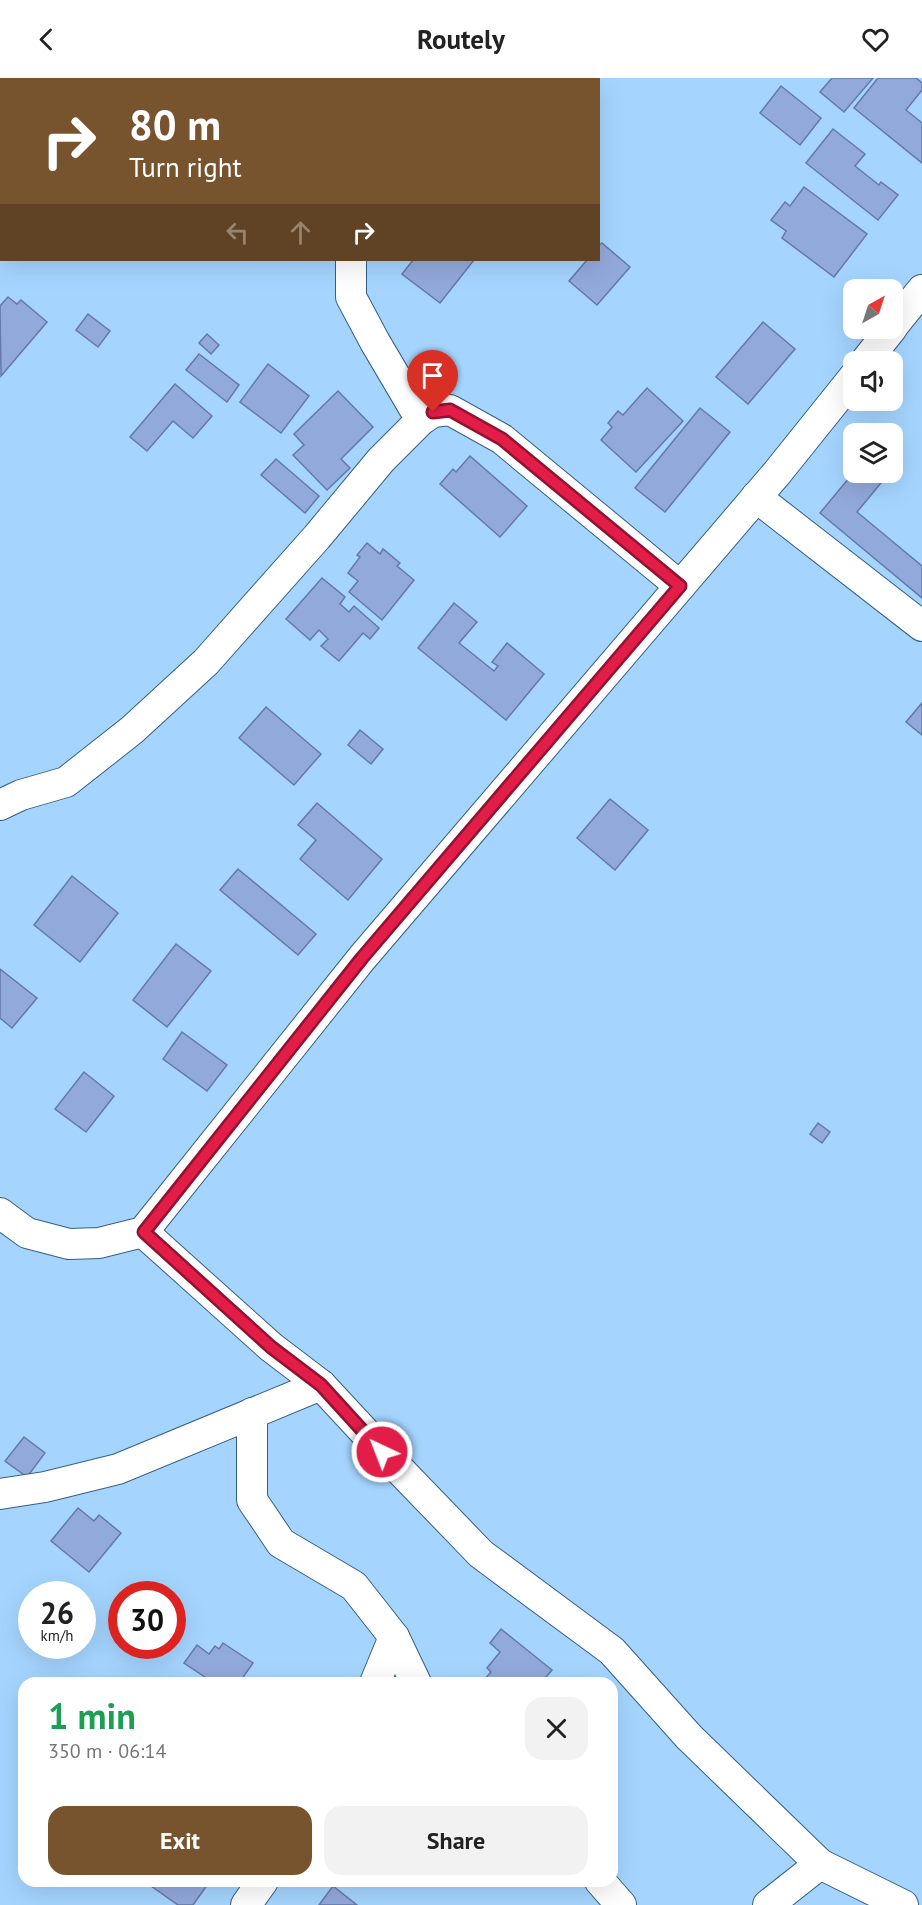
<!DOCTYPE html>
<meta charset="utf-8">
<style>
body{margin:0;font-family:"PT Sans",sans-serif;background:#f2f2f2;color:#222;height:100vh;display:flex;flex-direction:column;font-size:22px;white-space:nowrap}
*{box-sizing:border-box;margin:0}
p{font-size:20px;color:#767676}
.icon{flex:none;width:33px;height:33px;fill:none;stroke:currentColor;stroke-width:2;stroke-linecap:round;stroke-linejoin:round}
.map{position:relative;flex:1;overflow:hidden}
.sheet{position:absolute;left:18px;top:1599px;width:600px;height:210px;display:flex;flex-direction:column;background:#fff;border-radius:18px;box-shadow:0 6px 24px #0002}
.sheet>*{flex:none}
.top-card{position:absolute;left:0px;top:0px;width:600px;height:183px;box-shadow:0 6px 24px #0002;background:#78542e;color:#fff;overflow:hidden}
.needle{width:39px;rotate:39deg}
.buttons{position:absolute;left:843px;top:201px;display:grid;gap:12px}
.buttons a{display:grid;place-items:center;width:60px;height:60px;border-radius:12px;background:#fff;box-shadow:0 6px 24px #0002;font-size:30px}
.speed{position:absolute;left:18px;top:1503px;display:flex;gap:12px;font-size:30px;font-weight:700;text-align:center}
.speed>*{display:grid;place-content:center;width:78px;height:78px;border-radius:50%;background:#fff;box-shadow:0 6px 24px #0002;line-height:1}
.speed small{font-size:15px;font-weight:400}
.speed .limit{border:9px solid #d22;background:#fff;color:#111}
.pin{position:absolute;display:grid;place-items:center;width:51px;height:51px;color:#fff;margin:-62px -26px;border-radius:50% 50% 50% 0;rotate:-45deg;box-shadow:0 0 6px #0007}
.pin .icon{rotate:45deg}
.me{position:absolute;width:66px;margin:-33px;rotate:317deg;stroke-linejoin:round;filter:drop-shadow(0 0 4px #0008)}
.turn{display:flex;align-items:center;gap:21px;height:126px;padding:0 30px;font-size:27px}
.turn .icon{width:78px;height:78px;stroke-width:2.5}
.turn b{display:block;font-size:42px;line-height:51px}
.lanes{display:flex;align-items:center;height:57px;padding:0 30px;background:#0003;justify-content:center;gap:30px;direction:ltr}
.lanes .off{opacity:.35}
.round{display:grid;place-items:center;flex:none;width:63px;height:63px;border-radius:18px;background:#f2f2f2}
.overview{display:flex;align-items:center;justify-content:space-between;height:102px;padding:0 30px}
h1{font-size:36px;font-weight:800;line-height:45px;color:#1e9e55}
.button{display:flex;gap:12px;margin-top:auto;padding:12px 30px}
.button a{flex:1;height:69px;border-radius:18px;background:#78542e;color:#fff;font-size:24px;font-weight:800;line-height:69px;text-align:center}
.button a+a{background:#f2f2f2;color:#222}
header{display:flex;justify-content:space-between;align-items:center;height:78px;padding:0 30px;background:#fff;font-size:27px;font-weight:800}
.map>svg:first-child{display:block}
.building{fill:#92a9db;stroke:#6479a8;stroke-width:1.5}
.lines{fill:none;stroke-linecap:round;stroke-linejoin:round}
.minor-casing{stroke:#346084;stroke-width:32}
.minor{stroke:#fff;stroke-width:30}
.route-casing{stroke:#92132f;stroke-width:15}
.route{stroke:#e11d48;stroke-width:10}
</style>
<header><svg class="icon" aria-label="back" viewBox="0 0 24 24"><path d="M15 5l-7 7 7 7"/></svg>Routely<svg class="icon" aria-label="heart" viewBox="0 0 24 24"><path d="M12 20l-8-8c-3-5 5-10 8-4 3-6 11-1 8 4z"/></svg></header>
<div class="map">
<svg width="922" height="1827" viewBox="0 0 922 1827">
<rect width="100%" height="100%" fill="#a5d5ff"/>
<g class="building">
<polygon points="832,0 873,0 844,34 820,14"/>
<polygon points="878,0 916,0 922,5 922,12 906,32 922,45 922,85 854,30"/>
<polygon points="781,8 821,40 800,67 760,35"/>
<polygon points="833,51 865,76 855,88 879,107 881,104 898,117 878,142 806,85"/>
<polygon points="804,109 867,156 834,199 782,160 786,153 771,142 785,124 790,128"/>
<polygon points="602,165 630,189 597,227 569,203 587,182 598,182 598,168"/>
<polygon points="413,182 474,182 440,225 402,196"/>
<polygon points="8,219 17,226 21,222 47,244 1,298 0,228"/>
<polygon points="88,236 110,253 98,269 76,252"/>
<polygon points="763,244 795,271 748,326 716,299"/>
<polygon points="207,256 219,267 211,276 199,265"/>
<polygon points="199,276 239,307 227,324 186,292"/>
<polygon points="268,286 309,318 281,355 240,324"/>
<polygon points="175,306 212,338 193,360 173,343 147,373 130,359"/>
<polygon points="647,310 683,343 636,394 601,362 612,349 608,345 618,333 623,337"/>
<polygon points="338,313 373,349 341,381 350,390 327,412 293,377 304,367 294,356"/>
<polygon points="700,330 730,354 665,434 635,410"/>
<polygon points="892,371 902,379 892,391"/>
<polygon points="470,378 527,428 500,459 440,406 453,391 456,394"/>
<polygon points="276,381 319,418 305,435 261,397"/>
<polygon points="854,394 890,394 857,434 922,488 922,520 820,435"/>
<polygon points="367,465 380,476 383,471 400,485 397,488 414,502 382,542 349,514 358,503 348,495 360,479 357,477"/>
<polygon points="322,500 345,519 340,526 349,534 354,528 379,550 370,561 363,555 339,583 321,568 328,561 319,552 310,562 286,541"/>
<polygon points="454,525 477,544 459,565 494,593 498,588 492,584 507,565 544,596 506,642 418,570"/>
<polygon points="922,625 922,657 906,644"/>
<polygon points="266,629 321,676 294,707 239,660"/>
<polygon points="360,652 383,671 371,686 348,667"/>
<polygon points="610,721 648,752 615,792 577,760"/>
<polygon points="317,725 382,781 348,822 300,781 316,762 298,747"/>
<polygon points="238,791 316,856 298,877 220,812"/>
<polygon points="72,798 118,835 80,884 34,847"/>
<polygon points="176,866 211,893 167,949 133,922"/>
<polygon points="0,891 37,920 12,950 0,940"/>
<polygon points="182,954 227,987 207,1013 163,981"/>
<polygon points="84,994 114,1018 86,1054 55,1031"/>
<polygon points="818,1045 830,1054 822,1065 810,1056"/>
<polygon points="24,1359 45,1375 27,1399 5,1383"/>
<polygon points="78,1430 94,1443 99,1437 121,1455 89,1494 51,1463"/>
<polygon points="501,1551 552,1592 541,1605 481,1605 491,1594 487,1590 500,1574 490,1565"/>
<polygon points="223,1565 253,1585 239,1605 214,1605 184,1585 197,1567 209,1576 215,1568 219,1571"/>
<polygon points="144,1803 210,1803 193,1827 178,1827"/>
<polygon points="333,1808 357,1827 319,1827"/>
</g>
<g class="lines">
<g class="minor-casing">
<g id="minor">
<polyline points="408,2 408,0"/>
<polyline points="351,182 351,219 375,264 421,342"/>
<polyline points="892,249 922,212"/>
<polyline points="865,284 892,250"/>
<polyline points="756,419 922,548"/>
<polyline points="0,727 21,717 66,704 132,652 206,584 317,459 381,382 421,342 433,334 450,332 502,361 680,508"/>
<polyline points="0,1135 27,1155 69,1166 99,1165 143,1154 362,880 777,395 854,299"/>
<polyline points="143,1154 271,1269 321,1307 398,1390 481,1476 612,1573 689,1659 820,1786 903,1827"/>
<polyline points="252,1335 252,1422 281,1465 354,1508 394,1559 416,1605"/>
<polyline points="0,1416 45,1409 118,1391 321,1307"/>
<polyline points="375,1605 394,1559"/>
<polyline points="600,1803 621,1827"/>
<polyline points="246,1827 263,1803"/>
<polyline points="768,1827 820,1786"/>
</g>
</g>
<use href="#minor" class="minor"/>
</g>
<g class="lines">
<g class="route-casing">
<polyline id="route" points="382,1374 321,1307 271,1269 144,1154 362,880 680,508 502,361 450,332 433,334"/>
</g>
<use href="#route" class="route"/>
</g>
</svg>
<div class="buttons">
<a><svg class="needle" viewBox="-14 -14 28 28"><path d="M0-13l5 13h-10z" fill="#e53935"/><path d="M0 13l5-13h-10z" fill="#767676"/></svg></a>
<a><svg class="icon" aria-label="sound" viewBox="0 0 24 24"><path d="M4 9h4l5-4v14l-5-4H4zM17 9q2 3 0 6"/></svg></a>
<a><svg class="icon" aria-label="layers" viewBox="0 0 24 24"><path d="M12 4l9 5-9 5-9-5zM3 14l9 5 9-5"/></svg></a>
</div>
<div class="speed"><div>26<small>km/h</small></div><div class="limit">30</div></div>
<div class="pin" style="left:433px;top:334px;background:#d93025"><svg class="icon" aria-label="arrive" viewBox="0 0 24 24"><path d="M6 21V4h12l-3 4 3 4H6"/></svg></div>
<svg class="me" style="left:382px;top:1374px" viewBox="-20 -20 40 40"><circle r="17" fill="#e11d48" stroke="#fff" stroke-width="3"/><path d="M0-11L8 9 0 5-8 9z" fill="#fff"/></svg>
<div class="top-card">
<div class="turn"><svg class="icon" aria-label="right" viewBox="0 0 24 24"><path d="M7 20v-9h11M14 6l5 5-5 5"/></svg><div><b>80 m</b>Turn right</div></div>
<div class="lanes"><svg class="icon off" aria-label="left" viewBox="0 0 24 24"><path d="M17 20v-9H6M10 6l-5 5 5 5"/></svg><svg class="icon off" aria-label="ahead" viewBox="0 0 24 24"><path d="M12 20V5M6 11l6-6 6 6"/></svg><svg class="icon" aria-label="right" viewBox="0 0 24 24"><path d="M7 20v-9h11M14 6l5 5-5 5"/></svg></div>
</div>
<section class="sheet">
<div class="overview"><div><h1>1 min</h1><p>350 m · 06:14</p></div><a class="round"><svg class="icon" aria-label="close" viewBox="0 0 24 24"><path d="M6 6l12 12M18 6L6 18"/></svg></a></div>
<div class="button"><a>Exit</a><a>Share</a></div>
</section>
</div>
